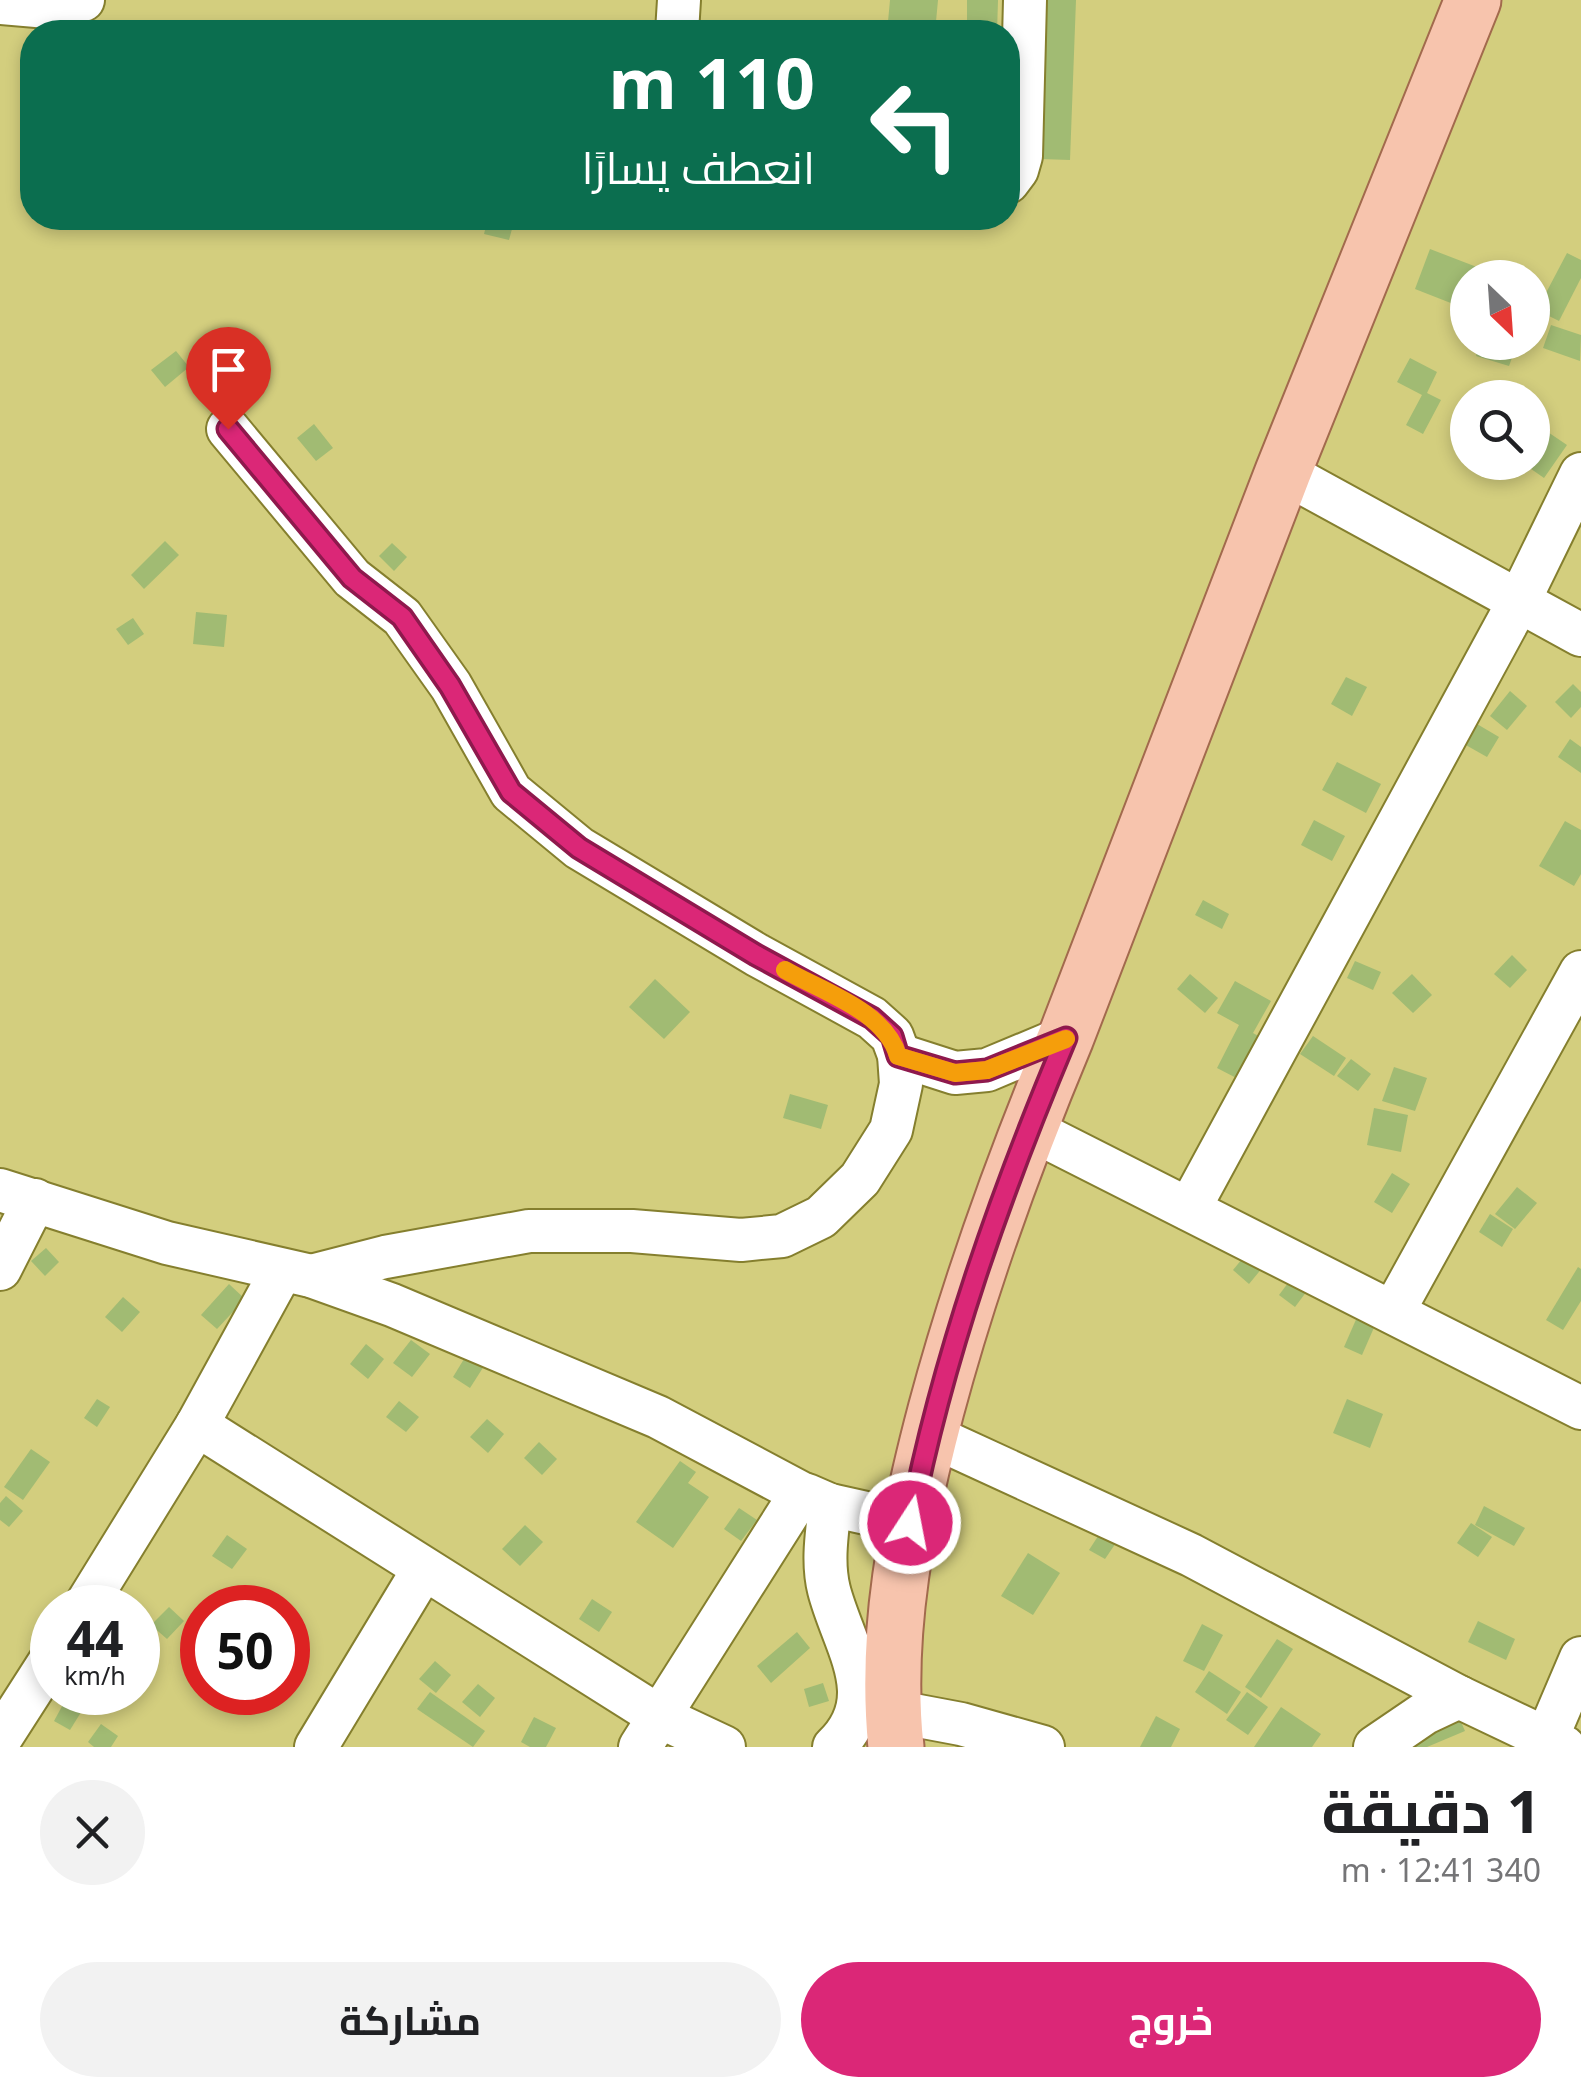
<!DOCTYPE html>
<html lang="ar">
<meta charset="utf-8">
<style>
body{margin:0;font-family:"Noto Sans",Cairo,sans-serif;background:#f2f2f2;color:#202124;direction:rtl;height:100vh;display:flex;flex-direction:column;font-size:38px;white-space:nowrap}
*{box-sizing:border-box;margin:0}
p{font-size:32px;color:#757577}
.icon{flex:none;width:55px;height:55px;fill:none;stroke:currentColor;stroke-width:2;stroke-linecap:round;stroke-linejoin:round}
.map{position:relative;height:1747px;overflow:hidden;direction:ltr}
.side{display:flex;flex-direction:column;background:#fff;flex:1}
.side>*{flex:none}
.hud{position:absolute;left:20px;top:20px;width:1000px;height:210px;border-radius:40px;box-shadow:0 5px 15px #0003;direction:rtl;background:#0b6e4f;color:#fff;overflow:hidden}
.needle{width:65px;rotate:155deg}
.controls{position:absolute;left:1450px;top:260px;display:grid;gap:20px}
.controls a{display:grid;place-items:center;width:100px;height:100px;border-radius:50%;background:#fff;box-shadow:0 5px 15px #0003;font-size:50px}
.speed{position:absolute;left:30px;top:1585px;display:flex;gap:20px;font-size:50px;font-weight:700;text-align:center}
.speed>*{display:grid;place-content:center;width:130px;height:130px;border-radius:50%;background:#fff;box-shadow:0 5px 15px #0003;line-height:1}
.speed small{font-size:25px;font-weight:400}
.speed .limit{border:15px solid #d22;background:#fff;color:#111}
.pin{position:absolute;display:grid;place-items:center;width:85px;height:85px;color:#fff;margin:-102px -42px;border-radius:50% 50% 50% 0;rotate:-45deg;box-shadow:0 0 10px #0007}
.pin .icon{rotate:45deg}
.me{position:absolute;width:110px;margin:-55px;rotate:11deg;stroke-linejoin:round;filter:drop-shadow(0 0 8px #0008)}
.turn{display:flex;align-items:center;gap:35px;height:210px;padding:0 40px;font-size:45px}
.turn .icon{width:130px;height:130px;stroke-width:2.5}
.turn b{display:block;font-size:70px;line-height:85px}
.round{display:grid;place-items:center;flex:none;width:105px;height:105px;border-radius:52px;background:#f2f2f2}
.headline{display:flex;align-items:center;justify-content:space-between;height:170px;padding:0 40px}
h1{font-size:60px;font-weight:700;line-height:75px}
.cta{display:flex;gap:20px;margin-top:auto;padding:20px 40px}
.cta a{flex:1;height:115px;border-radius:60px;background:#db2777;color:#fff;font-size:40px;font-weight:700;line-height:115px;text-align:center}
.cta a+a{background:#f2f2f2;color:#202124}
.map>svg:first-child{display:block}
.building{fill:#a1bb73}
.lines{fill:none;stroke-linecap:round;stroke-linejoin:round}
.minor-casing{stroke:#857f2e;stroke-width:46}
.major-casing{stroke:#a26a4d;stroke-width:59}
.minor{stroke:#fff;stroke-width:42}
.major{stroke:#f7c4ad;stroke-width:55}
.route-casing{stroke:#8e194d;stroke-width:25}
.route{stroke:#db2777;stroke-width:18}
.slow{stroke:#f59e0b;stroke-width:18}
</style>
<div class="map">
<svg width="1581" height="1747" viewBox="0 0 1581 1747">
<rect width="100%" height="100%" fill="#d3ce7e"/>
<g class="building">
<polygon points="890,0 938,0 935,32 887,32"/>
<polygon points="967,0 998,0 997,32 967,32"/>
<polygon points="1046,0 1076,0 1070,160 1040,159"/>
<polygon points="457,218 483,218 482,229 456,226"/>
<polygon points="488,218 515,218 509,240 484,234"/>
<polygon points="1430,249 1482,269 1479,278 1468,278 1466,309 1415,289"/>
<polygon points="1567,253 1581,260 1581,278 1559,321 1537,310"/>
<polygon points="1489,263 1524,277 1524,278 1482,278"/>
<polygon points="1551,325 1581,335 1580,361 1543,348"/>
<polygon points="1480,342 1502,342 1516,347 1509,366 1476,356"/>
<polygon points="176,351 189,367 165,387 151,370"/>
<polygon points="1410,358 1437,372 1427,393 1441,400 1423,434 1406,425 1422,395 1397,382"/>
<polygon points="314,424 333,448 316,461 297,438"/>
<polygon points="1536,424 1567,445 1544,478 1521,462 1532,462 1532,428"/>
<polygon points="165,541 179,555 144,589 131,575"/>
<polygon points="392,543 407,557 394,571 379,556"/>
<polygon points="196,612 227,615 224,647 193,644"/>
<polygon points="133,618 144,634 128,645 116,629"/>
<polygon points="1346,677 1367,687 1352,716 1331,704"/>
<polygon points="1573,684 1581,692 1581,707 1571,718 1555,702"/>
<polygon points="1510,691 1527,706 1507,730 1490,716"/>
<polygon points="1477,724 1499,737 1487,757 1464,744"/>
<polygon points="1570,739 1581,747 1581,773 1558,757"/>
<polygon points="1337,762 1381,784 1366,813 1322,790"/>
<polygon points="1314,820 1345,836 1332,861 1301,845"/>
<polygon points="1565,821 1581,830 1581,874 1574,886 1539,866"/>
<polygon points="1203,900 1229,914 1222,929 1195,915"/>
<polygon points="1512,955 1527,970 1510,988 1494,974"/>
<polygon points="1355,961 1381,972 1373,990 1347,978"/>
<polygon points="1190,974 1218,998 1205,1013 1177,989"/>
<polygon points="1412,974 1432,995 1413,1013 1392,993"/>
<polygon points="655,979 690,1012 664,1039 629,1007"/>
<polygon points="1235,981 1271,1001 1253,1033 1267,1041 1246,1083 1217,1068 1239,1025 1217,1013"/>
<polygon points="1313,1036 1346,1058 1334,1076 1300,1054"/>
<polygon points="1351,1059 1371,1074 1358,1091 1337,1076"/>
<polygon points="1394,1067 1427,1078 1415,1111 1382,1101"/>
<polygon points="790,1094 828,1105 821,1129 783,1118"/>
<polygon points="1374,1108 1408,1115 1401,1152 1367,1145"/>
<polygon points="1392,1173 1410,1184 1392,1213 1374,1202"/>
<polygon points="1517,1187 1537,1203 1515,1229 1495,1214"/>
<polygon points="1490,1214 1513,1229 1502,1247 1479,1232"/>
<polygon points="46,1248 59,1262 45,1276 31,1261"/>
<polygon points="1247,1253 1263,1267 1249,1284 1233,1270"/>
<polygon points="1578,1267 1581,1269 1581,1301 1563,1330 1546,1320"/>
<polygon points="1294,1275 1310,1287 1295,1307 1279,1295"/>
<polygon points="229,1284 245,1299 217,1329 201,1315"/>
<polygon points="123,1297 140,1312 122,1332 105,1317"/>
<polygon points="1358,1315 1376,1323 1362,1355 1344,1347"/>
<polygon points="411,1340 430,1354 412,1377 393,1363"/>
<polygon points="475,1341 493,1352 470,1388 453,1377"/>
<polygon points="366,1344 384,1359 368,1379 350,1364"/>
<polygon points="97,1399 110,1407 97,1427 84,1418"/>
<polygon points="1347,1399 1383,1414 1370,1448 1333,1433"/>
<polygon points="399,1401 419,1417 406,1432 386,1417"/>
<polygon points="487,1419 504,1434 488,1453 470,1437"/>
<polygon points="539,1442 557,1459 542,1475 524,1458"/>
<polygon points="31,1449 50,1462 23,1500 4,1487"/>
<polygon points="680,1461 696,1472 688,1483 709,1497 673,1548 636,1522"/>
<polygon points="6,1496 23,1511 9,1527 0,1520 0,1503"/>
<polygon points="1484,1506 1525,1528 1514,1546 1475,1525"/>
<polygon points="739,1508 757,1520 741,1541 724,1529"/>
<polygon points="1471,1523 1492,1537 1478,1557 1457,1543"/>
<polygon points="525,1525 543,1542 520,1566 502,1549"/>
<polygon points="1104,1527 1120,1537 1105,1559 1089,1550"/>
<polygon points="227,1535 247,1549 232,1569 212,1556"/>
<polygon points="1028,1553 1060,1573 1033,1615 1001,1596"/>
<polygon points="592,1599 612,1612 599,1632 579,1619"/>
<polygon points="169,1607 184,1621 167,1639 151,1625"/>
<polygon points="1478,1621 1515,1639 1506,1660 1468,1642"/>
<polygon points="1202,1624 1223,1635 1204,1671 1183,1661"/>
<polygon points="797,1632 810,1648 771,1683 757,1666"/>
<polygon points="1277,1639 1293,1649 1261,1698 1245,1687"/>
<polygon points="435,1661 451,1675 436,1693 419,1679"/>
<polygon points="1209,1671 1241,1692 1227,1714 1195,1692"/>
<polygon points="823,1683 829,1701 809,1707 804,1689"/>
<polygon points="478,1684 495,1698 480,1717 462,1702"/>
<polygon points="430,1692 485,1731 473,1747 417,1709"/>
<polygon points="1247,1692 1268,1707 1248,1735 1226,1720"/>
<polygon points="66,1699 83,1709 70,1730 54,1721"/>
<polygon points="1281,1707 1321,1734 1312,1747 1254,1747"/>
<polygon points="1458,1715 1465,1731 1427,1747 1404,1747"/>
<polygon points="1156,1716 1180,1729 1171,1747 1140,1747"/>
<polygon points="534,1717 556,1728 546,1747 530,1747 521,1742"/>
<polygon points="101,1724 118,1736 111,1747 94,1747 88,1742"/>
</g>
<g class="lines">
<g class="minor-casing">
<g id="minor">
<polyline points="0,3 48,7 83,0"/>
<polyline points="677,32 679,0"/>
<polyline points="1008,182 1017,170 1021,156 1025,0"/>
<polyline points="228,429 352,578 402,617 451,686 511,792 579,848 757,955 872,1018 892,1036 899,1055 901,1084 891,1130 860,1179 821,1217 782,1236 741,1240 632,1231 529,1231 385,1257 311,1276"/>
<polyline points="1283,472 1581,635"/>
<polyline points="899,1055 955,1073 987,1070 1066,1037"/>
<polyline points="1028,1128 1581,1408"/>
<polyline points="0,1190 167,1243 311,1276 392,1305 658,1417 801,1493 640,1747"/>
<polyline points="1189,1209 1519,601 1581,474"/>
<polyline points="0,1269 35,1200"/>
<polyline points="1393,1312 1581,972"/>
<polyline points="197,1425 660,1717 724,1747"/>
<polyline points="930,1435 1191,1555 1459,1697 1564,1747"/>
<polyline points="807,1495 830,1505 911,1523"/>
<path d="M830,1505c-3,28 -8,57 -1,85 14,55 57,108 5,157"/>
<polyline points="84,1608 197,1425 281,1272"/>
<polyline points="892,1711 961,1724 1043,1747"/>
<polyline points="0,1739 52,1658"/>
<polyline points="316,1747 423,1570"/>
<polyline points="1375,1747 1425,1713 1459,1697"/>
<polyline points="1543,1747 1581,1658"/>
</g>
</g>
<g class="major-casing">
<path id="major" d="M896,1747c-12,-114 11,-227 40,-337 34,-127 79,-251 130,-373l217,-565 190,-472"/>
</g>
<use href="#minor" class="minor"/>
<use href="#major" class="major"/>
</g>
<g class="lines">
<g class="route-casing">
<path id="route" d="M228,429l124,149 50,39 48,69 61,106 68,56 177,107 116,63 20,18 6,20 57,17 32,-3 79,-32c-66,157 -123,317 -156,485"/>
</g>
<use href="#route" class="route"/>
<path class="slow" d="M785,970c38,22 100,41 113,86l57,17 32,-3 79,-31"/>
</g>
</svg>
<div class="controls">
<a><svg class="needle" viewBox="-14 -14 28 28"><path d="M0-13l5 13h-10z" fill="#e53935"/><path d="M0 13l5-13h-10z" fill="#757577"/></svg></a>
<a><svg class="icon" aria-label="search" viewBox="0 0 24 24"><circle cx="10" cy="10" r="6"/><path d="M15 15l6 6"/></svg></a>
</div>
<div class="speed"><div>44<small>km/h</small></div><div class="limit">50</div></div>
<div class="pin" style="left:228px;top:429px;background:#d93025"><svg class="icon" aria-label="arrive" viewBox="0 0 24 24"><path d="M6 21V4h12l-3 4 3 4H6"/></svg></div>
<svg class="me" style="left:910px;top:1523px" viewBox="-20 -20 40 40"><circle r="17" fill="#db2777" stroke="#fff" stroke-width="3"/><path d="M0-11L8 9 0 5-8 9z" fill="#fff"/></svg>
<div class="hud">
<div class="turn"><svg class="icon" aria-label="left" viewBox="0 0 24 24"><path d="M17 20v-9H6M10 6l-5 5 5 5"/></svg><div><b>110 m</b>انعطف يسارًا</div></div>
</div>
</div>
<section class="side">
<div class="headline"><div><h1>1 دقيقة</h1><p>340 m · 12:41</p></div><a class="round"><svg class="icon" aria-label="close" viewBox="0 0 24 24"><path d="M6 6l12 12M18 6L6 18"/></svg></a></div>
<div class="cta"><a>خروج</a><a>مشاركة</a></div>
</section>
